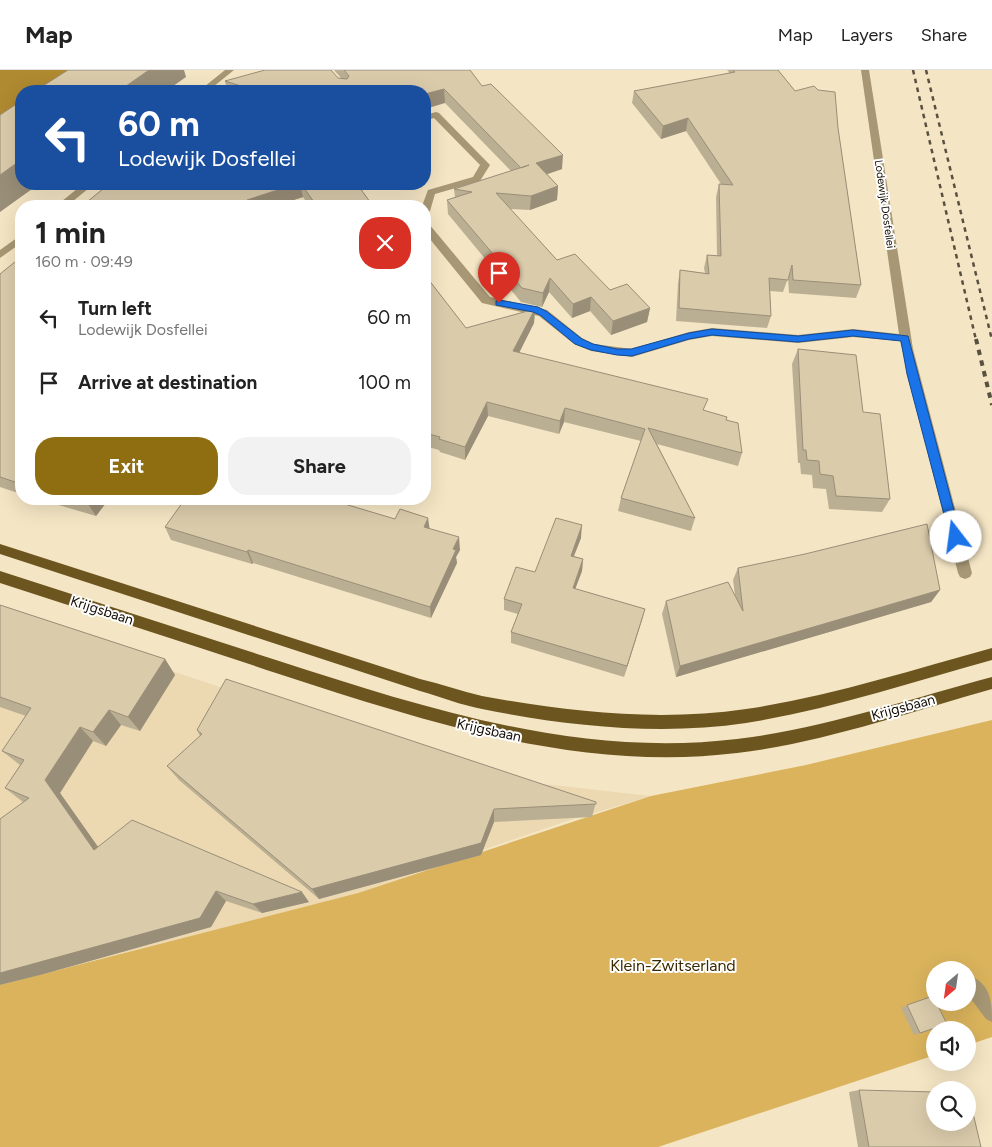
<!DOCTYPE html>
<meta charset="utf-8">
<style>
body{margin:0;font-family:Figtree,sans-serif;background:#f2f2f2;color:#222;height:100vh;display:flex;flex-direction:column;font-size:19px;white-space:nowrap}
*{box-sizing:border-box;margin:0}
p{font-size:16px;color:#767676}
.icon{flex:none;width:28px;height:28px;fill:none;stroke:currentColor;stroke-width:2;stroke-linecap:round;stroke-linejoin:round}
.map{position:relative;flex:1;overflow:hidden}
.panel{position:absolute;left:15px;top:130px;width:416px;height:305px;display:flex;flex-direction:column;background:#fff;border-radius:20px;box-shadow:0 5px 20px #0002}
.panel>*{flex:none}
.top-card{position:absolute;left:15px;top:15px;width:416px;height:105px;border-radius:20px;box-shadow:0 5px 20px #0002;background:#1a4fa0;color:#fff;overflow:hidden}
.needle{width:32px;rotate:209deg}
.tools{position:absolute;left:926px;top:891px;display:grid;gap:10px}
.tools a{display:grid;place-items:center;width:50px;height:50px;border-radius:50%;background:#fff;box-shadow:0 5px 20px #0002;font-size:25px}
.pin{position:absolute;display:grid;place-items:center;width:42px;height:42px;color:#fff;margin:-51px -21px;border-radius:50% 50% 50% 0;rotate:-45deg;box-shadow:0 0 5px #0007}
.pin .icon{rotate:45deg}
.me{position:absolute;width:55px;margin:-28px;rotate:345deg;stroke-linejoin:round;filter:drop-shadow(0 0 4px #0008)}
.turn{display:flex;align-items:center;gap:18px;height:105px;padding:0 20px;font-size:22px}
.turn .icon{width:65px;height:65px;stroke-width:2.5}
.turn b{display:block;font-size:35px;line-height:42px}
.round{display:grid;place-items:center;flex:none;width:52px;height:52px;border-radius:20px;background:#f2f2f2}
.summary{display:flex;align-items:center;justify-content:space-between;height:85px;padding:0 20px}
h1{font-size:30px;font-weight:700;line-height:38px}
.button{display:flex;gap:10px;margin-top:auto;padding:10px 20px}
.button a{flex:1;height:58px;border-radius:20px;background:#8f6d11;color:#fff;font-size:20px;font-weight:700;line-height:58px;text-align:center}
.button a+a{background:#f2f2f2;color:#222}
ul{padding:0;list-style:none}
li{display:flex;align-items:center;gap:15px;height:65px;padding:0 20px}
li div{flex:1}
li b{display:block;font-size:19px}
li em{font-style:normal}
header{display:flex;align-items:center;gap:30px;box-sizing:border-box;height:70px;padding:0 25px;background:#fff;border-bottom:1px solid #e0e0e0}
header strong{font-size:24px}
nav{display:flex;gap:28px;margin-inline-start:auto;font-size:18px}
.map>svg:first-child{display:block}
.built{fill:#ecd9b2}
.forest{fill:#dab35c;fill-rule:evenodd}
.water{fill:#b08a30}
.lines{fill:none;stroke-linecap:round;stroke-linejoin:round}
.minor{fill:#a79774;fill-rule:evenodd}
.primary{fill:#6d551f;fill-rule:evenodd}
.rail-far1{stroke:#595140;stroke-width:2.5;stroke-dasharray:4.5 4.5;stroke-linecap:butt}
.rail{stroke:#595140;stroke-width:4;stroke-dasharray:5.5 5.5;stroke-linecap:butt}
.wall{fill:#bbaf93}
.shaded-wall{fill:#998e78}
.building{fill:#dacbab;stroke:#998e78}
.route{fill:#1a73e8;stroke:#114b97}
.labels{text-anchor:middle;stroke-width:4;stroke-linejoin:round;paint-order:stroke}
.far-street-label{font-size:11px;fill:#130d04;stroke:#fff}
.street-label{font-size:14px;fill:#130d04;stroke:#fff}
.near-park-label{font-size:16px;fill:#382902;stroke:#fff}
</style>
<header>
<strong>Map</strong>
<nav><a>Map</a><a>Layers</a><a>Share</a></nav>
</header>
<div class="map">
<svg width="992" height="1077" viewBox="0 0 992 1077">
<rect width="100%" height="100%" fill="#f4e5c4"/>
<polygon class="built" points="0,543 490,708 651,726 564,752 358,823 0,915"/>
<path class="forest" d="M992,650v317l-24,8v-15h-33v25l-277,92h-658v-162l358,-92 293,-97 155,-31zM935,900h33v32h-33z"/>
<polygon class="water" points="0,0 82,0 51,21 21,21 21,42 0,56"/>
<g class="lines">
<g class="minor">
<polygon points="225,0 234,0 208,21 199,21"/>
<polygon points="861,0 869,0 913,279 972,503 970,507 965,509 960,507 958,503 900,271 853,267 798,273 712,266 689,270 632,287 591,281 574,274 539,246 482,233 425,163 425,153 429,154 490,227 547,240 582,268 594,274 632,279 689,262 712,258 798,265 853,259 899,264"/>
<polygon points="436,42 439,43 490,95 480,111 435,124 430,141 425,144 425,136 422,136 428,120 473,107 480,95 434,48 425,51 425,45"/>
<polygon points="83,114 94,114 67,136 56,136"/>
<polygon points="21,165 21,173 0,188 0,180"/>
<path d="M971,906c20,9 21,27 21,46l-6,-3 -18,-24v-17z"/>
</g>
<g class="primary">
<path d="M0,474l420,135c21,5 41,12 62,17 86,16 177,26 264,13 83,-12 165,-39 246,-61v12c-81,22 -163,50 -246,63 -87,13 -179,3 -264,-14 -21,-4 -41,-12 -62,-18l-420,-137z"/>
<path d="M0,501c93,30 186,60 279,90 149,48 300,97 458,78 85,-10 172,-40 255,-62v12c-82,23 -170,54 -255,64 -158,19 -310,-31 -458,-79 -93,-31 -186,-61 -279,-91z"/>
</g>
<g class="rail-far1">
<polyline points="913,0 976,270"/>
<polyline points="926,0 992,270"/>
</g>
<polyline class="rail" points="976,269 992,335"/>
</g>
<g class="wall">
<polygon points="334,0 470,0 482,16 562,99 547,104 558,116 557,130 530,140 510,139 557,190 610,220 650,238 647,252 611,265 590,241 572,248 549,222 542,237 521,232 448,144 447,130 455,127 454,119 511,101 445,33 425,21 227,21 225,11 341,8"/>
<polygon points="727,0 778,0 795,21 838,58 861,215 856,228 789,223 788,208 783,222 770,221 771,246 767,258 676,251 678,213 680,200 705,203 704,198 707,185 717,186 716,127 719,114 721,114 686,61 661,69 632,33 634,21 728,4 729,2"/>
<polygon points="109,114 357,114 373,136 309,136 303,127 275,136 82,136"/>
<polygon points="21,187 21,424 0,417 0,204"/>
<polygon points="425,205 466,258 535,239 534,253 519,283 704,341 726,350 742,383 738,396 657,374 695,448 691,461 618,441 621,428 641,371 564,352 559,364 488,346 465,390 440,382 439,380 425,376"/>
<polygon points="798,279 863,342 890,429 882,442 829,439 826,419 813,418 812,405 801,404 800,393 798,393 792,294"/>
<polygon points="38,429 109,429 96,446"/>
<polygon points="395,449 429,459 460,480 456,487 457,493 431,548 253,493 252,494 171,470 165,457"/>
<polygon points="581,468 574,486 583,489 582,501 575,519 645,539 624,607 511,573 511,562 518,544 504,540 504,529 535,502"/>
<polygon points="738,498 940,520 931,532 676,607 662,544 666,531 735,525 733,510"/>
<polygon points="0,535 165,589 175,605 140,661 121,655 106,676 93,671 60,723 98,777 309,832 262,843 226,831 211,857 40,905 23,732 5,718 20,695 2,681 26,646 0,637"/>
<polygon points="197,660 596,732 592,747 494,752 481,785 319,829 179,710 167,696 200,666"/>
<polygon points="907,935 947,954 914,965 901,938"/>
<polygon points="859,1020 981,1077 858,1077 849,1022"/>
</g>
<g class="shaded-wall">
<polygon points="149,0 184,0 186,7 166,21 119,21"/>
<polygon points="359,16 359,21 340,21"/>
<polygon points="444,19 445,33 425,39 425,24"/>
<polygon points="688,48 686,61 661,69 663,56"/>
<polygon points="563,85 562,99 536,108 536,93"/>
<polygon points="21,90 21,114 39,114 0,142 0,105"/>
<polygon points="296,114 300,114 303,127 275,136 249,136 247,130"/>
<polygon points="558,116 557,130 530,140 531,126"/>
<polygon points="178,131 180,136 171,136"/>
<polygon points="550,208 549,222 542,237 543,223"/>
<polygon points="591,227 590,241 572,248 573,234"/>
<polygon points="650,238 647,252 611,265 613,251"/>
<polygon points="535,239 534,253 513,295 513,281"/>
<polygon points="487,332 488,346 465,390 465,377"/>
<polygon points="565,338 564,352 559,364 560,351"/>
<polygon points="92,429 109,429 96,446 88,434"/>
<polygon points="428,448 430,461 424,457"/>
<polygon points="582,455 581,468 569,498 571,486"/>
<polygon points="459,467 460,480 456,487 457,493 431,548 430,537 453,479"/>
<polygon points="248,480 253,493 252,494 247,482"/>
<polygon points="583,489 582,501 571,530 573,518"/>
<polygon points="940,520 931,532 676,607 680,596"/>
<polygon points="645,539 642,550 624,607 627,596"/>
<polygon points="165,589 175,605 140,661 128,647"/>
<polygon points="109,640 121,655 106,676 93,662"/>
<polygon points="80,657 93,671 60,723 108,791 94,780 45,710"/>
<polygon points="494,739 494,752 481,785 319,829 312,819"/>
<polygon points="216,821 226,831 211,857 40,905 0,915 0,903"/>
<polygon points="302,822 309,832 262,843 253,834"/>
</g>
<g class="building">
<polygon points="68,0 149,0 119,21 35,21"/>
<polygon points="265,0 331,0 338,8 347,9 349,6 344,0 470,0 482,16 491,14 563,85 536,93 558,116 531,126 496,123 557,190 575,184 610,220 627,214 650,238 613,251 591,227 573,234 550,208 543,223 522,218 447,130 472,122 454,119 529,95 521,98 444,19 425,24 425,21 363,21 359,16 340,21 257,21 225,11"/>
<polygon points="733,0 778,0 795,21 814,16 818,20 835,22 838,58 861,215 793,210 792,195 788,210 769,208 771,246 679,238 680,200 709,204 707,185 721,186 719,114 733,115 688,48 663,56 634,21 735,2"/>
<polygon points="21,31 21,90 0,105 0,45"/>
<polygon points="109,114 296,114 247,130 251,136 195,136 178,131 171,136 82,136"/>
<polygon points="301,114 357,114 373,136 317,136"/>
<polygon points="21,187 21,414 0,407 0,204"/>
<polygon points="425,205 466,258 535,239 513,281 708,329 703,340 727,347 726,350 738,353 742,383 648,358 695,448 621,428 645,359 565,338 560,351 487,332 465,377 439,369 440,367 425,363"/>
<polygon points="798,279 856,285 863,342 880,344 890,429 836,426 833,406 820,404 819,391 807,390 806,380 803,380"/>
<polygon points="71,429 92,429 88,434"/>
<polygon points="185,429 328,429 395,449 400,439 428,448 424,457 459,467 453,479 456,480 430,537 248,480 247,482 165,457"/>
<polygon points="556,448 582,455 571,486 583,489 573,518 645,539 627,596 511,562 522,534 504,529 516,497 535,502"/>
<polygon points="927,454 940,520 680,596 666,531 728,512 743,541 738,498 805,484"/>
<polygon points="0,535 165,589 128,647 109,640 93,662 80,657 45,710 94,780 132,750 302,822 253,834 216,821 200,848 0,903 0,749 29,728 5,718 24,690 2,681 31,638 0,627"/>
<polygon points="226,609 596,732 596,734 494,739 481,773 312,819 167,696 202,664 197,660"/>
<polygon points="933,926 935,930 935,932 936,932 947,954 920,963 907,935"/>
<polygon points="859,1020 935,1022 935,1052 968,1052 968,1022 981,1077 869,1077"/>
</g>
<polygon class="route" points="499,230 538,237 546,241 582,269 593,274 617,279 631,279 689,263 712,259 798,266 853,260 908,266 961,467 959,470 956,471 950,467 907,304 901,271 853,266 798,272 712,265 689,269 632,286 617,285 591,280 575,274 540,245 533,242 496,235 496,231"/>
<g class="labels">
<g class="far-street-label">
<text transform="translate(885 134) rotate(82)" y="4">Lodewijk Dosfellei</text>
</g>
<g class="street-label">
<text transform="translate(102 540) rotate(18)" y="5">Krijgsbaan</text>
<text transform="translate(903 637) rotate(-15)" y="5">Krijgsbaan</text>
<text transform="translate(489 660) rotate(12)" y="5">Krijgsbaan</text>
</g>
<g class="near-park-label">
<text x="673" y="901">Klein-Zwitserland</text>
</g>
</g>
</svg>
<div class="tools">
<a><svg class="needle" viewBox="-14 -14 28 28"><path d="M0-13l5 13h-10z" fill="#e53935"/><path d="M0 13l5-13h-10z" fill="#767676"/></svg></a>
<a><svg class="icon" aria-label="sound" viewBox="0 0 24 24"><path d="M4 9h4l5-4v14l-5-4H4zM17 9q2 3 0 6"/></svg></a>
<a><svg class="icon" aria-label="search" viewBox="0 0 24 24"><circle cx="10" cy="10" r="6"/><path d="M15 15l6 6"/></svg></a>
</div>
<div class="pin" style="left:499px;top:233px;background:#d93025"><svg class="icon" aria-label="arrive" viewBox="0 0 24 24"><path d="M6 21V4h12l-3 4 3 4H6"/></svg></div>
<svg class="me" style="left:956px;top:467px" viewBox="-20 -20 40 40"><circle r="19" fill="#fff"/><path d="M0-13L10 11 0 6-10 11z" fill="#1a73e8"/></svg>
<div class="top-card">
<div class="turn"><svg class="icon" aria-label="left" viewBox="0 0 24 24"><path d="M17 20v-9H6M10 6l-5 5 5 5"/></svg><div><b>60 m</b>Lodewijk Dosfellei</div></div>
</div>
<section class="panel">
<div class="summary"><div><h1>1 min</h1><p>160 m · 09:49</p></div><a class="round" style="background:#d93025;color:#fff"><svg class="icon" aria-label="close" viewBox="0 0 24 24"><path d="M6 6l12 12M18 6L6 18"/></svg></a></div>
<ul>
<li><svg class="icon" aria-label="left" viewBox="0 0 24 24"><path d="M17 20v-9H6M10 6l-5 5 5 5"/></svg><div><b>Turn left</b><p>Lodewijk Dosfellei</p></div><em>60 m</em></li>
<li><svg class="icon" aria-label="arrive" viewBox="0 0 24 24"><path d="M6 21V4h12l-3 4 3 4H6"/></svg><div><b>Arrive at destination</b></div><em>100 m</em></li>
</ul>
<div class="button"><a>Exit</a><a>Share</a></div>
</section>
</div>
